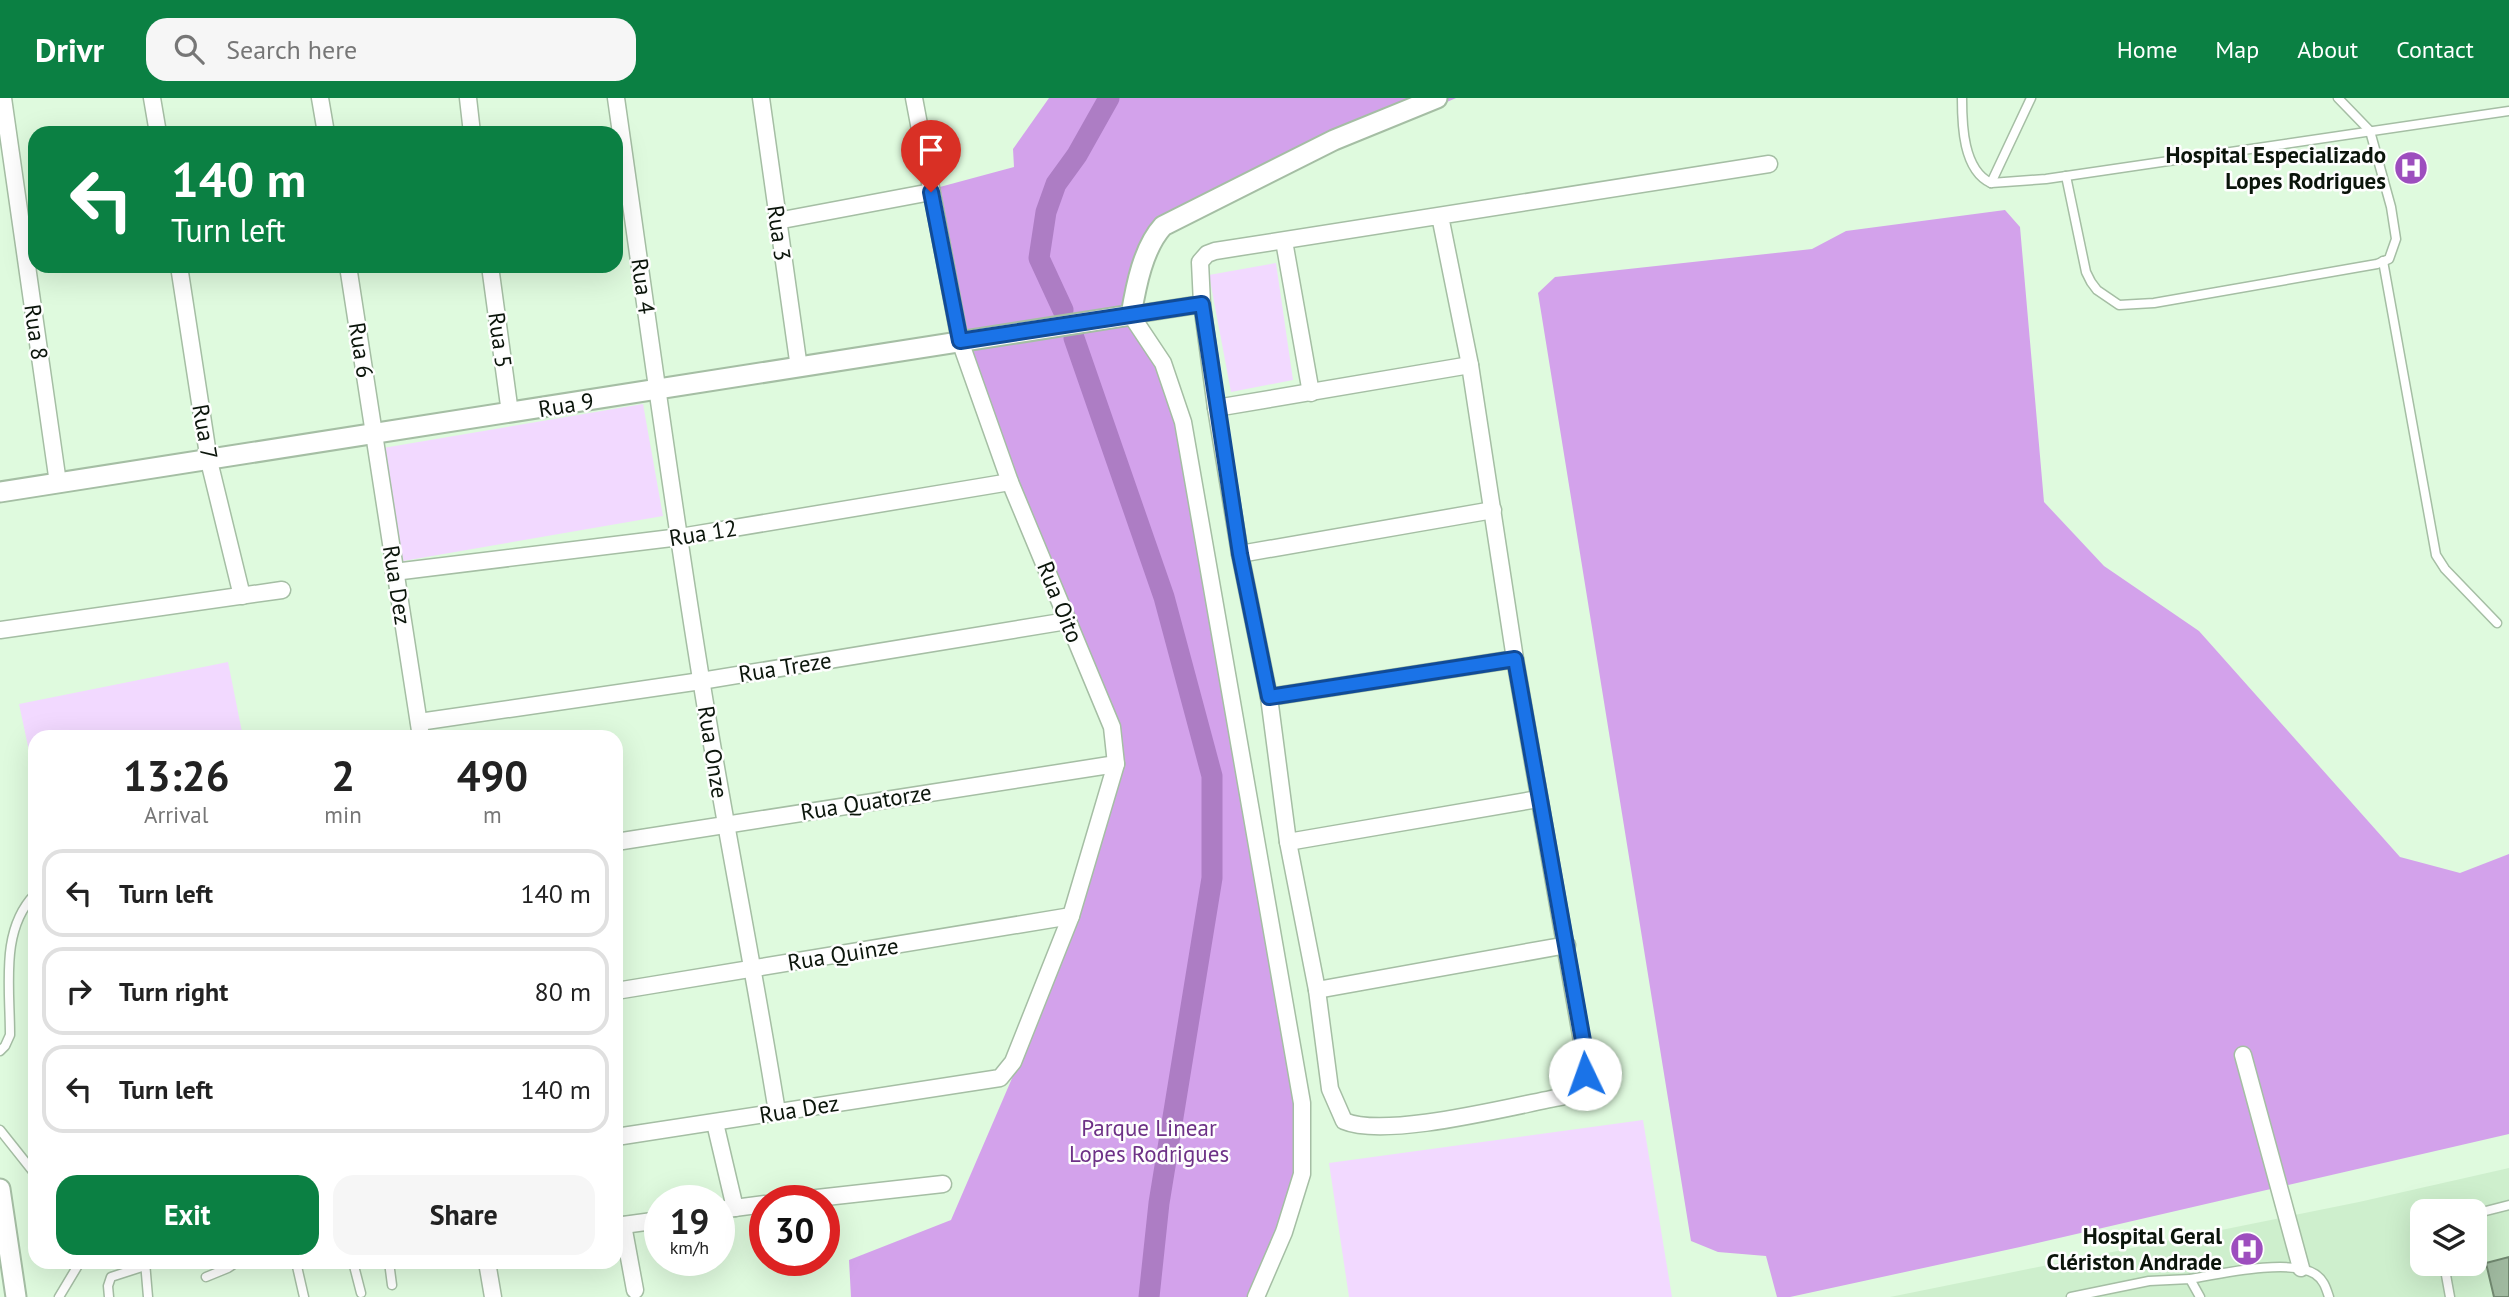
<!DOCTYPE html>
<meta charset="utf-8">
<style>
body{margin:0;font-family:"PT Sans",sans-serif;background:#f6f6f6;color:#222;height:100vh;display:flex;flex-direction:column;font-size:26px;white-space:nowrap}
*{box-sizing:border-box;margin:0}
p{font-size:23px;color:#767676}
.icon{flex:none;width:38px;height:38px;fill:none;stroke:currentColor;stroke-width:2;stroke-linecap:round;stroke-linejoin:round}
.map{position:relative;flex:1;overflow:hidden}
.panel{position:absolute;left:28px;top:632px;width:595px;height:539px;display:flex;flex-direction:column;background:#fff;border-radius:21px;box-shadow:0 7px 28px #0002}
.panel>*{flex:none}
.top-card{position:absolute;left:28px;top:28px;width:595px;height:147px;border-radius:21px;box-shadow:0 7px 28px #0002;background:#0b8043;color:#fff;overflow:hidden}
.fabs{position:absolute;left:2410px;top:1101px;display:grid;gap:14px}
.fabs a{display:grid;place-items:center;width:77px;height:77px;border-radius:14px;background:#fff;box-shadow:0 7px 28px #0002;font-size:35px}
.speed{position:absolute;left:644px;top:1087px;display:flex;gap:14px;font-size:35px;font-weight:700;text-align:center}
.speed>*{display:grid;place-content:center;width:91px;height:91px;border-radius:50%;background:#fff;box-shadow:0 7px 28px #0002;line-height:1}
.speed small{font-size:18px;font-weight:400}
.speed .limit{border:10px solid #d22;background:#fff;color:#111}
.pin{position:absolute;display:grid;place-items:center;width:60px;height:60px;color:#fff;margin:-72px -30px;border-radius:50% 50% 50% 0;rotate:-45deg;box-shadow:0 0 7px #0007}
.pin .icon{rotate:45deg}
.me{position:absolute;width:77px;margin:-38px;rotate:357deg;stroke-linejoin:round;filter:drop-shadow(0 0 5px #0008)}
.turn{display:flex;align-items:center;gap:24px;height:147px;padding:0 28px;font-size:32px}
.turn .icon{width:91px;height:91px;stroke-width:2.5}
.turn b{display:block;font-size:49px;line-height:60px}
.eta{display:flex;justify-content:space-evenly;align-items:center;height:119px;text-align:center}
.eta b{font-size:42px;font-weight:600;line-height:49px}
.primary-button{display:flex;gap:14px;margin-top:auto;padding:14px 28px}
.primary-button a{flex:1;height:80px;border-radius:21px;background:#0b8043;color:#fff;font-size:28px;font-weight:600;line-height:80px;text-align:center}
.primary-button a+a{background:#f6f6f6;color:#222}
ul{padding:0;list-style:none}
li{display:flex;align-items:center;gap:21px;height:88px;margin:0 14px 10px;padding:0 14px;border:4px solid #e0e0e0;border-radius:21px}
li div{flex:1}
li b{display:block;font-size:26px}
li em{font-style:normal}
header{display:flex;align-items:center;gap:42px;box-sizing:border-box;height:98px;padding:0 35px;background:#0b8043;color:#fff}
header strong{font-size:33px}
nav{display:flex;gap:38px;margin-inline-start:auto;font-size:24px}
.search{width:490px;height:63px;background:#f6f6f6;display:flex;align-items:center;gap:18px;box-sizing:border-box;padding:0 24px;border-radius:21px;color:#767676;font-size:26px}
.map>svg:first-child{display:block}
.built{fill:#ceefcd;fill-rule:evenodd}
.green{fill:#f2d9ff}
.forest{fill:#d3a2eb}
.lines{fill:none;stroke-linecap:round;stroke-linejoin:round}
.canal{stroke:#ad7dc4;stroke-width:21}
.building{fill:#a0baa0;stroke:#718970;stroke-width:2}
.service-casing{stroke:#a5bea4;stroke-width:11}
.minor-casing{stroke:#a5bea4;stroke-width:19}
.tertiary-casing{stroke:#a5bea4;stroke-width:23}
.service{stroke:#fff;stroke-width:8}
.minor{stroke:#fff;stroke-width:16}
.tertiary{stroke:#fff;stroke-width:19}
.route-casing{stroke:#114b97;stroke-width:18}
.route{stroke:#1a73e8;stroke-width:12}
.labels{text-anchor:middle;stroke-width:5;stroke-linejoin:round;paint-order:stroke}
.poi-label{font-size:23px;font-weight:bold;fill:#0b150b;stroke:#fefefe;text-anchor:end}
.street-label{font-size:23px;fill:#0b150b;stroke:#fefefe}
.park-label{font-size:23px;fill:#6d3186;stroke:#fefefe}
</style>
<header>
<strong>Drivr</strong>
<div class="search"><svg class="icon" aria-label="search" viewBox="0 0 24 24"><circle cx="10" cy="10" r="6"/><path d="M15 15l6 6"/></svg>Search here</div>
<nav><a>Home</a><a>Map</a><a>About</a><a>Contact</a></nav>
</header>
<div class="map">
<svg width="2509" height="1199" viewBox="0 0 2509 1199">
<rect width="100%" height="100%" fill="#dffade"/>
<path class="built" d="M2509,1070v129h-619l469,-95zM2422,1113h52v53h-52z"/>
<g class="green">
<polygon points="1276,165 1293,282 1231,294 1209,177"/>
<polygon points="643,306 663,418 403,463 383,350"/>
<polygon points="228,564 243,639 35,639 35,681 19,606"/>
<polygon points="1643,1022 1672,1199 1349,1199 1329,1065"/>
</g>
<g class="forest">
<polygon points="1049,0 1456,0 1168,127 1144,167 1133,217 1165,261 1301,1008 1300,1078 1257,1199 851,1199 849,1162 951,1122 1013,978 1118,668 1110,630 1007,385 925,93 1014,69 1013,51"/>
<polygon points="2005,112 2020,129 2044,404 2104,468 2199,533 2400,759 2460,775 2509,756 2509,1036 2020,1149 1790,1199 1777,1199 1766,1158 1718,1154 1691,1143 1538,195 1555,179 1812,151 1846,133"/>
</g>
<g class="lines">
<g class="canal">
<polyline points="1063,212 1039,160 1046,114 1056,86 1077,57 1109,0"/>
<polyline points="1074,240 1164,499 1212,678 1212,780 1159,1105 1149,1199"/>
</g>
</g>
<polygon class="building" points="2509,1159 2509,1199 2494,1199 2486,1165"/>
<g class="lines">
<g class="service-casing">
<g id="service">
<path d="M1962,0c0,27 1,72 29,85l55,-4 463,-68"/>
<polyline points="2066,78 2086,174 2091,184 2097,192 2119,207 2154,205 2377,166 2389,161 2396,141 2391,109 2370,33 2338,0"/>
<polyline points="1991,85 2031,0"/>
<polyline points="2383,163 2436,457 2445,471 2497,525"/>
<path d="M0,953l5,-5 5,-11c0,-50 -10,-105 25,-141"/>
<polyline points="0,1032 35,1076"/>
<polyline points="2474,1116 2509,1107"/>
<polyline points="145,1164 148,1199"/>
<polyline points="296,1164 304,1199"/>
<polyline points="353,1164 361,1195"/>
<polyline points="389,1164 392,1187"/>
<polyline points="2444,1166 2450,1199"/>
<polyline points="206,1179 228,1170 237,1164"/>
<path d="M2190,1181c29,-5 101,-21 125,-5 9,6 11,14 14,23"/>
<polyline points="59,1199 80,1164"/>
<polyline points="109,1199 108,1188 111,1179 145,1168"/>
<polyline points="2071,1199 2149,1183 2190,1181 2200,1199"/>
</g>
</g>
<g class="minor-casing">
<g id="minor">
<polyline points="3,0 58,385"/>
<polyline points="152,0 158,35"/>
<polyline points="320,0 326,35"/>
<polyline points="468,0 472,35"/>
<path d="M616,0c28,195 54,392 86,587 23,142 52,284 75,427"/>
<polyline points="761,0 799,270"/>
<path d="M1440,118l30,149 45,294 71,405c-2,18 -11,25 -25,33 -49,9 -175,42 -217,24l-14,-32 -13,-99 -29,-148 -19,-145 -29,-143 -24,-146 -14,-104 -2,-42 7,-8 8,-3 554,-87"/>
<polyline points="777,123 931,94"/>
<polyline points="1284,143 1311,295"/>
<polyline points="179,168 209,363 242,498"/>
<polyline points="348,168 421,639"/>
<polyline points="490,168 510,315"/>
<polyline points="1202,206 1131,217 1163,265 1183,324 1302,1005 1302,1076 1284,1134 1256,1199"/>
<polyline points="1216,310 1470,267"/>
<polyline points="1240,456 1493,412"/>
<polyline points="394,474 680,439 1010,384"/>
<polyline points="0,532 282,492"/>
<polyline points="1269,599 1515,561"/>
<polyline points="419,624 701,583 1067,523"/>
<polyline points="616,744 1116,666"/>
<polyline points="1288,744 1538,701"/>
<polyline points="1317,892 1567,847"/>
<polyline points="616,893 1071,818"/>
<polyline points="2243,957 2301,1170"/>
<polyline points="715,1025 735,1110"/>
<polyline points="616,1039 1000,980 1013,964 1071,818 1116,666 1112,629 1010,384 960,243 914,0"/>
<polyline points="799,1102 943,1086"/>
<polyline points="719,1112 765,1106"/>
<polyline points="623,1127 635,1192"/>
<polyline points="616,1128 660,1122"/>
<polyline points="487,1164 493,1199"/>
</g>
</g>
<g class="tertiary-casing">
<g id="tertiary">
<path d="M0,394l1131,-177c5,-29 12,-67 32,-89l171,-86 103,-42"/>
<polyline points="0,1091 16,1199"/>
</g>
</g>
<use href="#service" class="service"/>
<use href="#minor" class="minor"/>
<use href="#tertiary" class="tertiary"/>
</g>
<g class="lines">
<g class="route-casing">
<polyline id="route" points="931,94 960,243 1202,206 1240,456 1269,599 1515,561 1585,954 1585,976"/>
</g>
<use href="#route" class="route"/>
</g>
<defs>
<g id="hospital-disc" transform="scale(1.75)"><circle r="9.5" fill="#9d4ebe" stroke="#fefefe"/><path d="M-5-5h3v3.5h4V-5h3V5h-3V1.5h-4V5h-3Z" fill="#fff"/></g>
</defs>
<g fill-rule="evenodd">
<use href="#hospital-disc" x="2411" y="70"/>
<use href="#hospital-disc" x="2247" y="1151"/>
</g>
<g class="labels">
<g class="poi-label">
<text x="2386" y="65">Hospital Especializado<tspan x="2386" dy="26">Lopes Rodrigues</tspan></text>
<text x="2222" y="1146">Hospital Geral<tspan x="2222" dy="26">Clériston Andrade</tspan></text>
</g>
<g class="street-label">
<text transform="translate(779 135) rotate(82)" y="8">Rua 3</text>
<text transform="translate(643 188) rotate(82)" y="8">Rua 4</text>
<text transform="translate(36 234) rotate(82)" y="8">Rua 8</text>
<text transform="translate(500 242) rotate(82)" y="8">Rua 5</text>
<text transform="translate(361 252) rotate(81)" y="8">Rua 6</text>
<text transform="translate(566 307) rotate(-9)" y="8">Rua 9</text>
<text transform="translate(205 334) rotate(80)" y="8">Rua 7</text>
<text transform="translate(703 435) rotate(-9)" y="8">Rua 12</text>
<text transform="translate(397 487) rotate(81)" y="8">Rua Dez</text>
<text transform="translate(1060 504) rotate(68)" y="8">Rua Oito</text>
<text transform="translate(785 569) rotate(-9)" y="8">Rua Treze</text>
<text transform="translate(713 654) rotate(81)" y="8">Rua Onze</text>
<text transform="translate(866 704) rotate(-9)" y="8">Rua Quatorze</text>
<text transform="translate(843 856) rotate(-9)" y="8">Rua Quinze</text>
<text transform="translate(799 1011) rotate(-9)" y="8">Rua Dez</text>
</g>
<g class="park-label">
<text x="1149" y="1038">Parque Linear<tspan x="1149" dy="26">Lopes Rodrigues</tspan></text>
</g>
</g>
</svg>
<div class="fabs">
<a><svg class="icon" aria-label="layers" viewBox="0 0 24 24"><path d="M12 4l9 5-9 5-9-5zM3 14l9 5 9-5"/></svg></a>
</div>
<div class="speed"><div>19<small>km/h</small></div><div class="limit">30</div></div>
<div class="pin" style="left:931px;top:94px;background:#d93025"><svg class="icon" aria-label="arrive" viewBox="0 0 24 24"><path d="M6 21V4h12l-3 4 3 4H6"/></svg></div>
<svg class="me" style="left:1585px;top:976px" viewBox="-20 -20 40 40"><circle r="19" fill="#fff"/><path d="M0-13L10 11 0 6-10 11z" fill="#1a73e8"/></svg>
<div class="top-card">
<div class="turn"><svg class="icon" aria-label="left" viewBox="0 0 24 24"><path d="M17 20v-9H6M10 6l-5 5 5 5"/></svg><div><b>140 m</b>Turn left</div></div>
</div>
<section class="panel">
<div class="eta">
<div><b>13:26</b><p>Arrival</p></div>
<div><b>2</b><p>min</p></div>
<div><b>490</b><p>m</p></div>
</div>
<ul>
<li><svg class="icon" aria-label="left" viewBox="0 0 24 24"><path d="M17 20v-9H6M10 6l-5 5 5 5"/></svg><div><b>Turn left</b></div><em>140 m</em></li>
<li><svg class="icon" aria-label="right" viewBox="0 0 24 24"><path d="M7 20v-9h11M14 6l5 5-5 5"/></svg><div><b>Turn right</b></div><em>80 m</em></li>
<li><svg class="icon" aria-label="left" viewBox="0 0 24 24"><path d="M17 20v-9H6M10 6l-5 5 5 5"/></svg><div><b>Turn left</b></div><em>140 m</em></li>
</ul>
<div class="primary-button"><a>Exit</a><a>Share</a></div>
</section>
</div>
